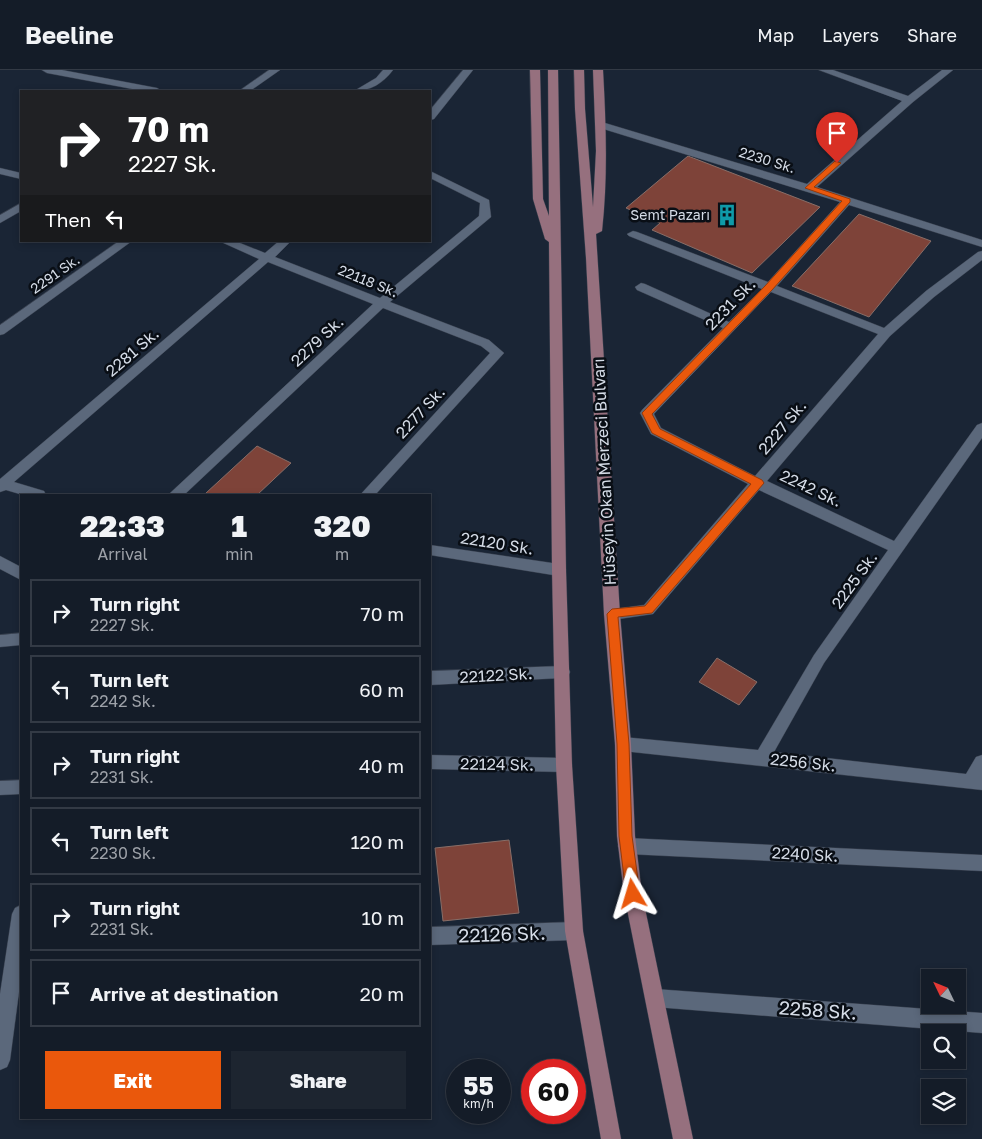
<!DOCTYPE html>
<meta charset="utf-8">
<style>
body{margin:0;font-family:"Golos Text",sans-serif;background:#1d2530;color:#f1f3f6;height:100vh;display:flex;flex-direction:column;font-size:19px;white-space:nowrap}
*{box-sizing:border-box;margin:0}
p{font-size:16px;color:#9da1a8}
.icon{flex:none;width:28px;height:28px;fill:none;stroke:currentColor;stroke-width:2;stroke-linecap:round;stroke-linejoin:round}
.map{position:relative;flex:1;overflow:hidden}
.sheet{position:absolute;left:20px;top:424px;width:411px;height:625px;display:flex;flex-direction:column;background:#141c28;border-radius:0px;box-shadow:0 2px 8px #0003,0 0 0 1px #333a45}
.sheet>*{flex:none}
.banner{position:absolute;left:20px;top:20px;width:411px;height:152px;border-radius:0px;box-shadow:0 2px 8px #0003,0 0 0 1px #333a45;background:#202124;color:#fff;overflow:hidden}
.needle{width:32px;rotate:313deg}
.controls{position:absolute;left:921px;top:899px;display:grid;gap:10px}
.controls a{display:grid;place-items:center;width:45px;height:45px;border-radius:0px;background:#141c28;box-shadow:0 2px 8px #0003,0 0 0 1px #333a45;font-size:25px}
.speed{position:absolute;left:446px;top:989px;display:flex;gap:10px;font-size:25px;font-weight:700;text-align:center}
.speed>*{display:grid;place-content:center;width:65px;height:65px;border-radius:50%;background:#141c28;box-shadow:0 2px 8px #0003,0 0 0 1px #333a45;line-height:1}
.speed small{font-size:12px;font-weight:400}
.speed .limit{border:8px solid #d22;background:#fff;color:#111}
.pin{position:absolute;display:grid;place-items:center;width:42px;height:42px;color:#fff;margin:-51px -21px;border-radius:50% 50% 50% 0;rotate:-45deg;box-shadow:0 0 5px #0007}
.pin .icon{rotate:45deg}
.me{position:absolute;width:55px;margin:-28px;rotate:353deg;stroke-linejoin:round;filter:drop-shadow(0 0 4px #0008)}
.turn{display:flex;align-items:center;gap:18px;height:105px;padding:0 25px;font-size:22px}
.turn .icon{width:65px;height:65px;stroke-width:2.5}
.turn b{display:block;font-size:35px;line-height:42px}
.then{display:flex;align-items:center;height:48px;padding:0 25px;background:#0003;gap:10px;font-size:19px}
.eta{display:flex;justify-content:space-evenly;align-items:center;height:85px;text-align:center}
.eta b{font-size:30px;font-weight:800;line-height:35px}
.action{display:flex;gap:10px;margin-top:auto;padding:10px 25px}
.action a{flex:1;height:58px;border-radius:0px;background:#ea580c;color:#fff;font-size:20px;font-weight:800;line-height:58px;text-align:center}
.action a+a{background:#1d2530;color:#f1f3f6}
ul{padding:0;list-style:none}
li{display:flex;align-items:center;gap:15px;height:68px;margin:0 10px 8px;padding:0 15px;border:2px solid #333a45;border-radius:0px}
li div{flex:1}
li b{display:block;font-size:19px}
li em{font-style:normal}
header{display:flex;align-items:center;gap:30px;box-sizing:border-box;height:70px;padding:0 25px;background:#141c28;border-bottom:1px solid #333a45}
header strong{font-size:24px}
nav{display:flex;gap:28px;margin-inline-start:auto;font-size:18px}
.map>svg:first-child{display:block}
.building{fill:#7e4339;stroke:#886e68}
.lines{fill:none;stroke-linecap:round;stroke-linejoin:round}
.minor-casing{stroke:#373f4d;stroke-width:1}
.primary-casing{stroke:#373f4d;stroke-width:1}
.minor{fill:#5b687b;fill-rule:evenodd}
.primary{fill:#96707e;fill-rule:evenodd}
.route{fill:#ea580c;stroke:#983908}
.labels{text-anchor:middle;stroke-width:5;stroke-linejoin:round;paint-order:stroke}
.far-street-label{font-size:14px;fill:#d5dce7;stroke:#090e15}
.far-poi-label{font-size:14px;fill:#d5dce7;stroke:#090e15;text-anchor:end}
.street-label{font-size:16px;fill:#d5dce7;stroke:#090e15}
.near-street-label{font-size:19px;fill:#d5dce7;stroke:#090e15}
</style>
<header>
<strong>Beeline</strong>
<nav><a>Map</a><a>Layers</a><a>Share</a></nav>
</header>
<div class="map">
<svg width="982" height="1069" viewBox="0 0 982 1069">
<rect width="100%" height="100%" fill="#1a2535"/>
<g class="building">
<polygon points="688,86 820,137 752,203 652,160 660,153 626,138"/>
<polygon points="859,144 931,171 869,247 792,216"/>
<polygon points="257,376 291,393 257,425 210,425 206,423"/>
<polygon points="717,588 757,612 739,635 699,612"/>
<polygon points="509,770 519,843 443,851 435,778"/>
</g>
<g class="lines">
<g class="minor-casing">
<g id="minor">
<polygon points="42,0 62,0 157,18 162,21 143,21 47,3"/>
<polygon points="269,0 280,0 250,21 239,21"/>
<path d="M383,0h10c-10,13 -22,21 -39,21l22,-13z"/>
<polygon points="463,0 473,0 434,49 430,50 430,40"/>
<path d="M819,0h14l75,26 34,-26h11l-40,32 -96,85 165,53v7l-133,-42 -72,81 107,42 42,-37 52,-39 4,-1v9l-48,37 -44,39 -123,145 127,60 83,-116 5,-2v15l-158,225 -50,89 192,22 10,-17 6,-2v35l-359,-39 -6,-2 -2,-5 2,-5 6,-2 135,13 56,-95 74,-105 -129,-60 -106,124 -41,6 -5,-2 -3,-4 3,-4 37,-5 104,-121 -97,-50 -11,-21 2,-3 81,-82 -86,-38 -2,-3 6,-4 4,1 84,38 33,-33 -133,-53 -2,-2 6,-3 4,1 131,50 72,-80 -243,-75 -1,-2 1,-2h8l202,61 95,-83zM771,222l107,42 -123,142 -94,-48 -7,-14z"/>
<polygon points="0,98 21,103 21,109 0,104"/>
<polygon points="430,101 489,130 491,147 390,232 489,270 504,283 375,425 360,425 490,283 481,276 383,238 184,425 168,425 373,234 268,192 14,412 44,421 46,425 23,425 6,420 0,422 0,409 259,189 219,171 235,171 265,183 279,171 291,171 275,187 380,228 479,146 480,133 430,108"/>
<polygon points="21,133 21,141 0,153 0,145"/>
<polygon points="119,171 132,171 4,264 0,265 0,255"/>
<polygon points="430,475 559,494 564,496 566,500 564,504 559,506 430,485"/>
<polygon points="0,486 21,497 21,510 0,499"/>
<polygon points="21,563 21,575 0,577 0,565"/>
<polygon points="562,596 568,597 570,602 568,607 562,608 430,615 430,601"/>
<polygon points="430,685 564,688 570,690 572,695 570,700 564,702 430,699"/>
<polygon points="21,710 21,724 0,725 0,711"/>
<polygon points="627,768 982,785 982,801 627,784 621,782 618,776 621,770"/>
<polygon points="21,835 21,907 10,990 7,997 0,1000 0,924 12,844 15,838"/>
<polygon points="574,852 580,855 583,861 580,867 574,870 430,875 430,857"/>
<polygon points="655,919 982,943 982,963 655,937 648,935 646,928 648,921"/>
</g>
</g>
<g class="primary-casing">
<g id="primary">
<polygon points="530,0 540,0 543,129 549,146 548,0 558,0 566,500 572,695 583,861 621,1069 601,1069 565,861 556,695 552,500 549,172 545,169 533,129"/>
<path d="M574,0h10l1,39 8,98 3,-56 -3,-81h10c3,54 5,107 -1,161l-6,3 24,380 11,130 4,92 7,58 51,245h-20l-49,-245 -7,-58 -2,-92 -11,-130 -18,-356 -11,-149z"/>
</g>
</g>
<use href="#minor" class="minor"/>
<use href="#primary" class="primary"/>
</g>
<polygon class="route" points="835,91 841,93 814,117 850,129 850,132 772,220 652,344 660,359 762,410 764,413 652,543 618,547 629,674 632,766 640,824 638,829 633,831 628,829 626,824 619,766 617,674 607,544 612,539 645,536 751,414 652,363 642,343 765,216 842,131 805,118"/>
<defs>
<g id="building-bare" transform="scale(1.725)"><path d="M-4-6H4V6H1V3H-1V6H-4ZM-2.5-4.3h1.7v1.8h-1.7ZM.8-4.3h1.7v1.8H.8ZM-2.5-1h1.7V.8h-1.7ZM.8-1h1.7V.8H.8Z" fill="#0f9aa8" stroke="#090e15" stroke-width="2.5" paint-order="stroke"/></g>
</defs>
<g fill-rule="evenodd">
<use href="#building-bare" x="727" y="145"/>
</g>
<g class="labels">
<g class="far-street-label">
<text transform="translate(767 90) rotate(17)" y="5">2230 Sk.</text>
<text transform="translate(55 204) rotate(-35)" y="5">2291 Sk.</text>
<text transform="translate(368 211) rotate(22)" y="5">22118 Sk.</text>
</g>
<g class="far-poi-label">
<text x="710" y="150">Semt Pazarı</text>
</g>
<g class="street-label">
<text transform="translate(730 234) rotate(-46)" y="6">2231 Sk.</text>
<text transform="translate(317 271) rotate(-43)" y="6">2279 Sk.</text>
<text transform="translate(132 282) rotate(-41)" y="6">2281 Sk.</text>
<text transform="translate(420 342) rotate(-47)" y="6">2277 Sk.</text>
<text transform="translate(782 357) rotate(-50)" y="6">2227 Sk.</text>
<text transform="translate(604 402) rotate(-93)" y="6">Hüseyin Okan Merzeci Bulvarı</text>
<text transform="translate(811 418) rotate(25)" y="6">2242 Sk.</text>
<text transform="translate(497 473) rotate(9)" y="6">22120 Sk.</text>
<text transform="translate(854 510) rotate(-54)" y="6">2225 Sk.</text>
<text transform="translate(496 605) rotate(-3)" y="6">22122 Sk.</text>
<text transform="translate(803 692) rotate(6)" y="6">2256 Sk.</text>
<text transform="translate(497 694) rotate(1)" y="6">22124 Sk.</text>
<text transform="translate(805 784) rotate(3)" y="6">2240 Sk.</text>
</g>
<g class="near-street-label">
<text transform="translate(502 864) rotate(-2)" y="7">22126 Sk.</text>
<text transform="translate(818 940) rotate(4)" y="7">2258 Sk.</text>
</g>
</g>
</svg>
<div class="controls">
<a><svg class="needle" viewBox="-14 -14 28 28"><path d="M0-13l5 13h-10z" fill="#e53935"/><path d="M0 13l5-13h-10z" fill="#9da1a8"/></svg></a>
<a><svg class="icon" aria-label="search" viewBox="0 0 24 24"><circle cx="10" cy="10" r="6"/><path d="M15 15l6 6"/></svg></a>
<a><svg class="icon" aria-label="layers" viewBox="0 0 24 24"><path d="M12 4l9 5-9 5-9-5zM3 14l9 5 9-5"/></svg></a>
</div>
<div class="speed"><div>55<small>km/h</small></div><div class="limit">60</div></div>
<div class="pin" style="left:837px;top:93px;background:#d93025"><svg class="icon" aria-label="arrive" viewBox="0 0 24 24"><path d="M6 21V4h12l-3 4 3 4H6"/></svg></div>
<svg class="me" style="left:633px;top:824px" viewBox="-20 -20 40 40"><path d="M0-17L14 15 0 8-14 15z" fill="#ea580c" stroke="#fff" stroke-width="4"/></svg>
<div class="banner">
<div class="turn"><svg class="icon" aria-label="right" viewBox="0 0 24 24"><path d="M7 20v-9h11M14 6l5 5-5 5"/></svg><div><b>70 m</b>2227 Sk.</div></div>
<div class="then">Then<svg class="icon" aria-label="left" viewBox="0 0 24 24"><path d="M17 20v-9H6M10 6l-5 5 5 5"/></svg></div>
</div>
<section class="sheet">
<div class="eta">
<div><b>22:33</b><p>Arrival</p></div>
<div><b>1</b><p>min</p></div>
<div><b>320</b><p>m</p></div>
</div>
<ul>
<li><svg class="icon" aria-label="right" viewBox="0 0 24 24"><path d="M7 20v-9h11M14 6l5 5-5 5"/></svg><div><b>Turn right</b><p>2227 Sk.</p></div><em>70 m</em></li>
<li><svg class="icon" aria-label="left" viewBox="0 0 24 24"><path d="M17 20v-9H6M10 6l-5 5 5 5"/></svg><div><b>Turn left</b><p>2242 Sk.</p></div><em>60 m</em></li>
<li><svg class="icon" aria-label="right" viewBox="0 0 24 24"><path d="M7 20v-9h11M14 6l5 5-5 5"/></svg><div><b>Turn right</b><p>2231 Sk.</p></div><em>40 m</em></li>
<li><svg class="icon" aria-label="left" viewBox="0 0 24 24"><path d="M17 20v-9H6M10 6l-5 5 5 5"/></svg><div><b>Turn left</b><p>2230 Sk.</p></div><em>120 m</em></li>
<li><svg class="icon" aria-label="right" viewBox="0 0 24 24"><path d="M7 20v-9h11M14 6l5 5-5 5"/></svg><div><b>Turn right</b><p>2231 Sk.</p></div><em>10 m</em></li>
<li><svg class="icon" aria-label="arrive" viewBox="0 0 24 24"><path d="M6 21V4h12l-3 4 3 4H6"/></svg><div><b>Arrive at destination</b></div><em>20 m</em></li>
</ul>
<div class="action"><a>Exit</a><a>Share</a></div>
</section>
</div>
